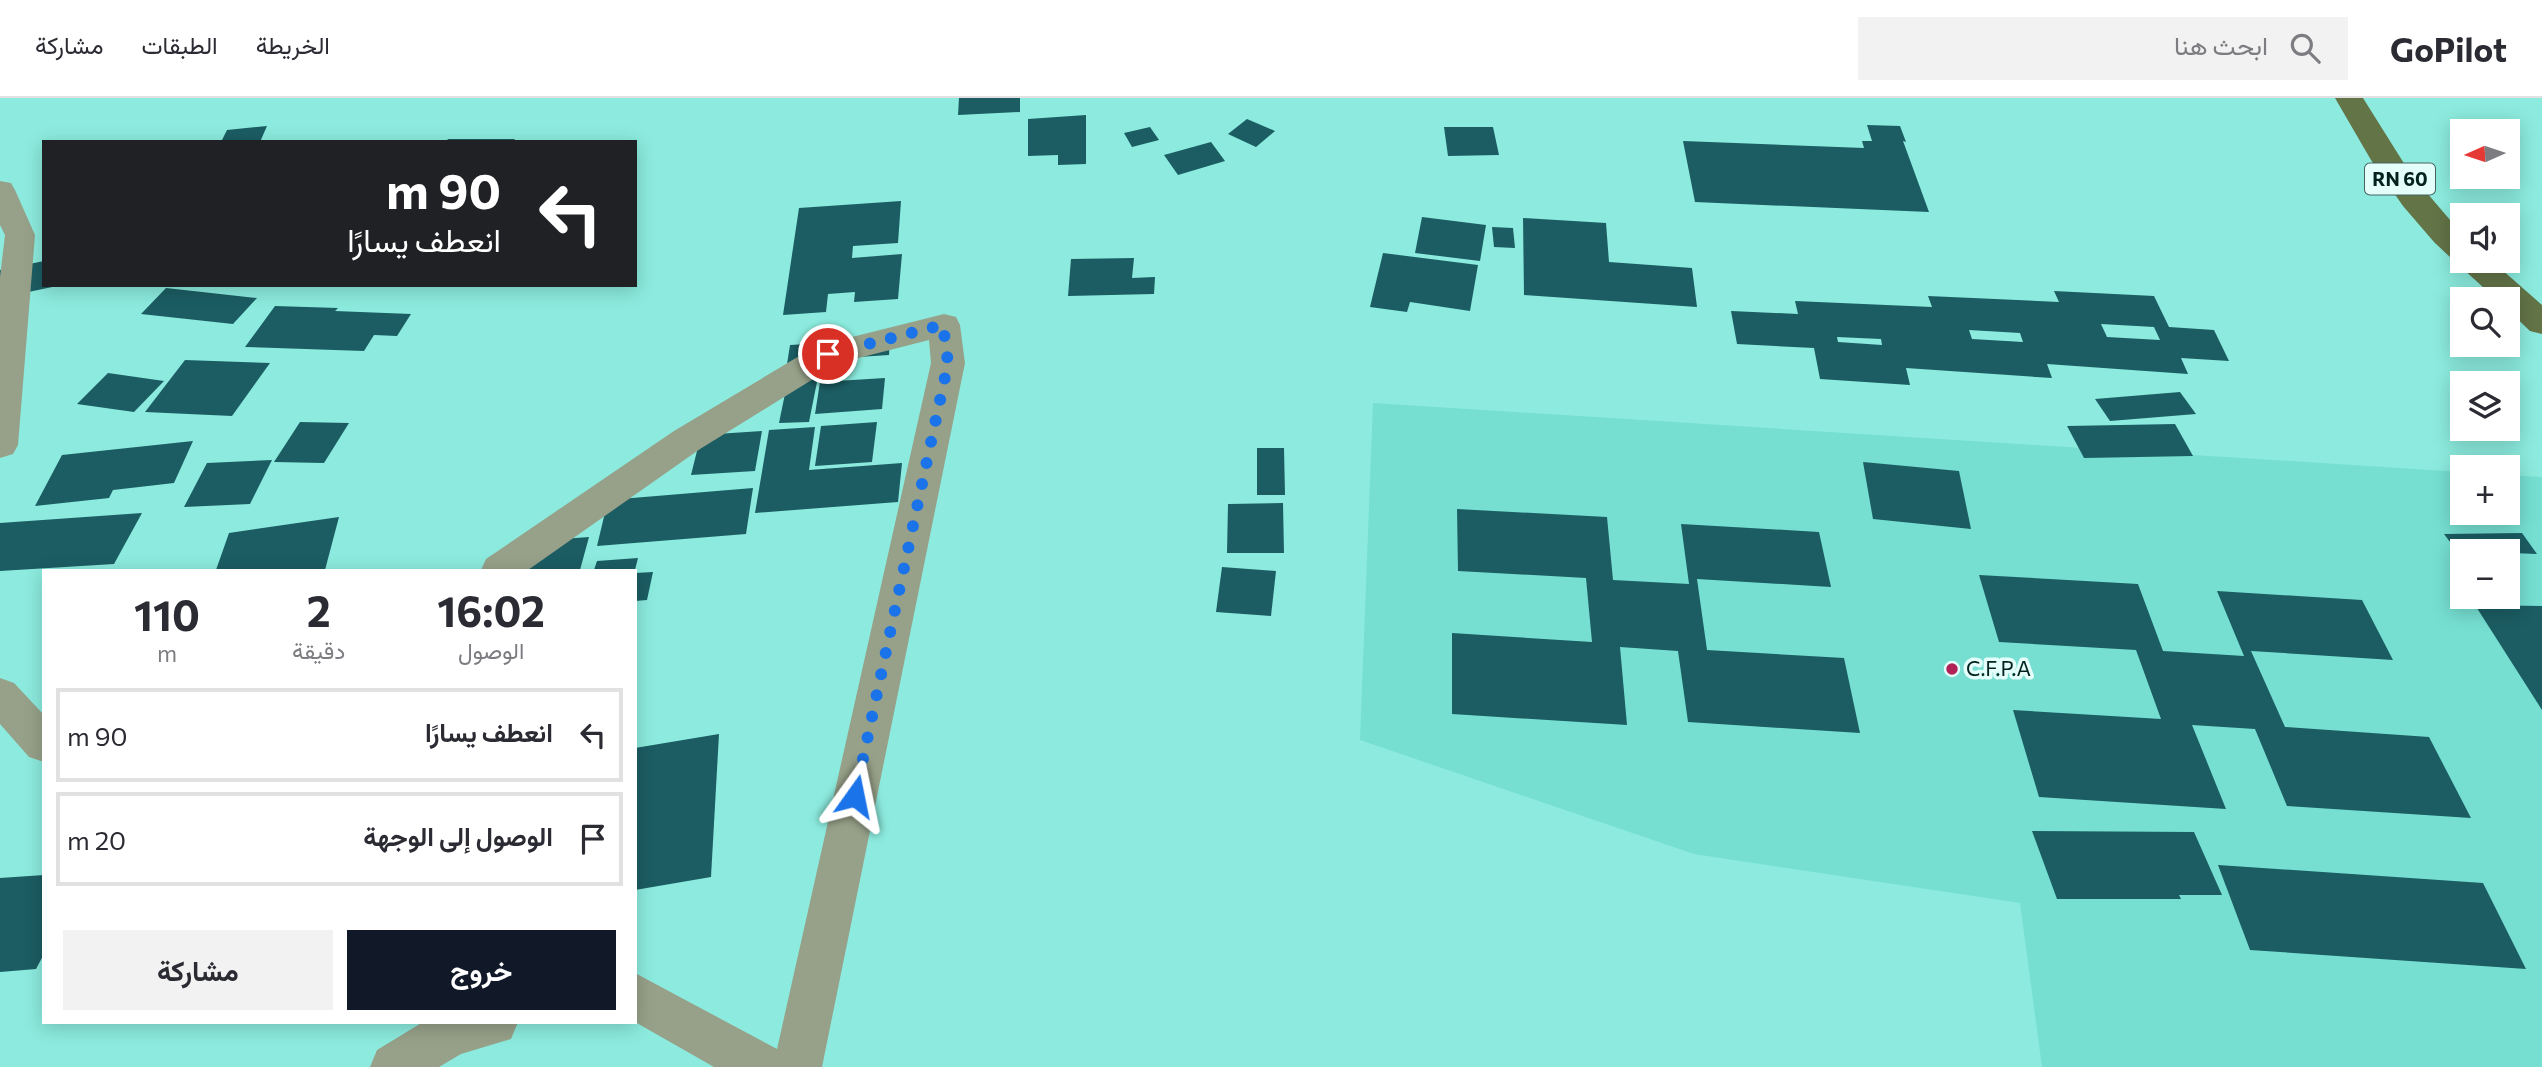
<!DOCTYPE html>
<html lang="ar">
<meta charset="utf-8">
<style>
body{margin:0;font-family:Commissioner,Vazirmatn,sans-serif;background:#f2f2f3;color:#2b2b33;direction:rtl;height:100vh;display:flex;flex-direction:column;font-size:26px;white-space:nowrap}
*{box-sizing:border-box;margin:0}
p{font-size:23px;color:#7c7c81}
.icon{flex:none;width:38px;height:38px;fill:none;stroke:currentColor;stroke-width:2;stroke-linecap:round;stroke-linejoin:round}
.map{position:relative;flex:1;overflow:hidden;direction:ltr}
.drawer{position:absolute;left:42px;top:471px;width:595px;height:455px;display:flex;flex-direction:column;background:#fff;border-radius:0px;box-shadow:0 4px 18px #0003;direction:rtl}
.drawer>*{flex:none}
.banner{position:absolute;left:42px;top:42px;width:595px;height:147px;border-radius:0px;box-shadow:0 4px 18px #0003;direction:rtl;background:#202124;color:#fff;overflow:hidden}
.needle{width:46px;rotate:267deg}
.fabs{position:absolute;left:2450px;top:21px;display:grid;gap:14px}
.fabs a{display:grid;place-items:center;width:70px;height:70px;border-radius:0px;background:#fff;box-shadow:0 4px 18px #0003;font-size:35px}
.pin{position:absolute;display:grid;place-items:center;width:60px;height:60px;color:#fff;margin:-30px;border:4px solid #fff;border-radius:50%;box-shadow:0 2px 7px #0007}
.me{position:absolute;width:77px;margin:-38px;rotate:12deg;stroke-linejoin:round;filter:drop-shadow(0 0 5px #0008)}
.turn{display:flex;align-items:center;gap:24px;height:147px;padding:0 21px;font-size:32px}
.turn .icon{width:91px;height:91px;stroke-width:2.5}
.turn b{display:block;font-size:49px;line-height:60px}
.eta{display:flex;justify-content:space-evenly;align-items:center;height:119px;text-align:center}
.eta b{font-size:42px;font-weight:700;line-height:49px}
.primary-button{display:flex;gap:14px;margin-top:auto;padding:14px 21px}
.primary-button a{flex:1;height:80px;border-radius:0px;background:#111827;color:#fff;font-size:28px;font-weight:700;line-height:80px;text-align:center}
.primary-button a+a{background:#f2f2f3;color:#2b2b33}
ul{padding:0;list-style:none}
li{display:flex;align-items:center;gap:21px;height:94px;margin:0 14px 10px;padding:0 7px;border:4px solid #e1e1e2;border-radius:0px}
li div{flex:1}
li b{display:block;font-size:26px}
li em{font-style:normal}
header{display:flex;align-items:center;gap:42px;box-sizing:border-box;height:98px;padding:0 35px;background:#fff;border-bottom:2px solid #e1e1e2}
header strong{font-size:33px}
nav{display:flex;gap:38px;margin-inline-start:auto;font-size:24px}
.search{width:490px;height:63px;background:#f2f2f3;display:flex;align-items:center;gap:18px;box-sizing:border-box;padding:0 24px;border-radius:0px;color:#7c7c81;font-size:26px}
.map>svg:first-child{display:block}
.built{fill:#76dfd2;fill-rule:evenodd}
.building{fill:#1b5d63;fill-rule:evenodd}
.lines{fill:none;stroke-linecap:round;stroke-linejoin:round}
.minor{fill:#97a189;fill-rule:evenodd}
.primary{fill:#637447;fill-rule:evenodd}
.route{stroke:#1a73e8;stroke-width:12;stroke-dasharray:0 21.6}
.poi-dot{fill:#b12257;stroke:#e4fefa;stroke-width:2.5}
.labels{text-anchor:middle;stroke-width:7;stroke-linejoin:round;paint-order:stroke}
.shield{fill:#e4fefa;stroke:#466460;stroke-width:2}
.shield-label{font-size:19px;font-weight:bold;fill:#03221e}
.poi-label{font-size:21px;fill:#03221e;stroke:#e4fefa;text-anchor:start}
</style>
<header>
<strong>GoPilot</strong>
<div class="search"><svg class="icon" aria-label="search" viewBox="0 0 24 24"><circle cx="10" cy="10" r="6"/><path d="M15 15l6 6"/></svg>ابحث هنا</div>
<nav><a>الخريطة</a><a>الطبقات</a><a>مشاركة</a></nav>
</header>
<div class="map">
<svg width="2542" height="969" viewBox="0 0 2542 969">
<rect width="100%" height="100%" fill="#8cebde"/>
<path class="built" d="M1373,305l1089,69v41h46v-38l34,2v590h-500l-22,-164 -326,-49 -334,-114zM2462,453h46v46h-46z"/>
<g class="building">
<polygon points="959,0 1020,0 1020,14 958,17"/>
<polygon points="1086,17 1086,66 1058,67 1058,57 1028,58 1028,21"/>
<polygon points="1247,21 1275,33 1256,49 1228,36"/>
<polygon points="1867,27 1900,28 1906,44 1903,43 1929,114 1695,104 1683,43 1864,50 1862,43 1872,43"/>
<polygon points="267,28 260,44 221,44 227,32"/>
<polygon points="1150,29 1159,42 1132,49 1124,35"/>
<polygon points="1444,29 1493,29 1499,57 1448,58"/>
<polygon points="448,41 515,41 513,44 446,44"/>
<polygon points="1211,44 1225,63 1178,77 1164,57"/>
<polygon points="901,103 898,145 853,148 852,160 902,156 898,201 854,204 855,194 828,196 826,214 783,217 799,110"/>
<polygon points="1422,119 1486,127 1480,163 1415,155"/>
<polygon points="1523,120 1606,125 1609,164 1692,170 1697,209 1524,197"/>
<polygon points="1492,129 1513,130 1515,150 1494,149"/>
<polygon points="1383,155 1478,167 1470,213 1410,204 1407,214 1370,209"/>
<polygon points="1134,160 1132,180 1155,179 1154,196 1068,198 1071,161"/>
<polygon points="44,163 44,187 57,188 0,200 0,172"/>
<polygon points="166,190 257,200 233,226 141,216"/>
<path d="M2054,193l100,5 15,31 45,3 15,31 -48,-3 7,16 -141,-10 5,14 -146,-10 4,17 -90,-6 -6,-31 -77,-4 -6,-33 67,3 -3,-13 137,6 -4,-11 131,6zM2101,226l53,3 6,13 -53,-3zM1969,232l51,3 3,9 -51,-3zM1837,239l44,2 1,6 -44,-3z"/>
<polygon points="275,208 338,210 335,213 411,216 397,238 374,237 364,253 245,249"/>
<polygon points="890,241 889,257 814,262 785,279 790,247"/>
<polygon points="185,262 270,265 232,318 145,314"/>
<polygon points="108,275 164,283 134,314 77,306"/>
<polygon points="818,279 809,324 779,325 788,281"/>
<polygon points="885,280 882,311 815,316 820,284"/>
<polygon points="2180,294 2196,316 2110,323 2095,301"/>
<polygon points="300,324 349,325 324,365 274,364"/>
<polygon points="877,324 872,364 815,368 821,328"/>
<polygon points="2175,326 2193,358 2084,360 2067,328"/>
<polygon points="815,329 809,372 902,365 898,404 755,415 769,332"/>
<polygon points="762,333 755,373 691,377 701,337"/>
<polygon points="193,343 174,385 113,392 109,400 35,408 62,357"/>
<polygon points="1257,350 1284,350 1285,397 1257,397"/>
<polygon points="272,362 250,406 184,409 207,365"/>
<polygon points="1863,364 1959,373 1971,431 1873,421"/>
<polygon points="753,390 746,436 597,448 608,402"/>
<polygon points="1283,405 1284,455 1227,455 1228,406"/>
<polygon points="1457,411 1607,419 1613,482 1689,486 1681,426 1819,434 1831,489 1697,481 1707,552 1844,560 1860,635 1688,624 1678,553 1620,549 1627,627 1452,616 1452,535 1592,544 1586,480 1458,473"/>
<polygon points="142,415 114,466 0,473 0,425"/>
<polygon points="339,419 325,472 216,472 229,435"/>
<polygon points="2522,435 2537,456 2462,453 2462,456 2459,456 2444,436"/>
<polygon points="589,439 580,472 513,472 522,444"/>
<polygon points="638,460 635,472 594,472 597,463"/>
<polygon points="1222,469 1276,473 1271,518 1216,514"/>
<polygon points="653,474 647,502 635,503 635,475"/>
<polygon points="1979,477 2138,486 2163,553 2244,558 2217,493 2362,502 2393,562 2251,553 2285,629 2429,639 2471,720 2287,708 2255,631 2192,627 2226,711 2039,699 2013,612 2161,621 2136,552 1999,544"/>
<polygon points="2475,507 2542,508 2542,612"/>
<polygon points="719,636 711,779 635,792 635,650"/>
<polygon points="2032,733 2194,734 2222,797 2179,797 2181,801 2057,801"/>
<polygon points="2218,767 2483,785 2526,871 2250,852"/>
<polygon points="44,777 44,856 36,871 0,874 0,780"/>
</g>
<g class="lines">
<g class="minor">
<polygon points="0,83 11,85 15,92 35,137 18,347 13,356 0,360 0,179 5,137 0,127"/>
<polygon points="944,216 956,219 960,227 965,265 822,969 714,969 635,924 635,875 777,951 931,265 929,242 839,265 700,351 528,472 481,472 486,461 674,333 816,248"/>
<polygon points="0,580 14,585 44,617 44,664 29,659 0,626"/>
<polygon points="423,924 518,924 511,941 461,956 439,969 370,969 377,952"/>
</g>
<polygon class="primary" points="2335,0 2363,0 2410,75 2462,136 2462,163 2492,163 2542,207 2542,236 2530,233 2508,212 2508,201 2496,201 2462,170 2458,162 2451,160 2434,144 2403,108 2371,62"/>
</g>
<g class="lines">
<polyline class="route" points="828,256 943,227 948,265 855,698"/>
</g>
<circle class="poi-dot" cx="1952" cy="571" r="7"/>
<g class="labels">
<rect class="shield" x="2365" y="65.5" width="70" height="31" rx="5"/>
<g class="shield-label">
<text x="2400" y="88">RN 60</text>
</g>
<g class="poi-label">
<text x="1966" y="578">C.F.P.A</text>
</g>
</g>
</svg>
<div class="fabs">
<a><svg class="needle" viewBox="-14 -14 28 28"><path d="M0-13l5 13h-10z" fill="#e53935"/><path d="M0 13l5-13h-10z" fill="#7c7c81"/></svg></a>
<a><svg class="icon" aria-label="sound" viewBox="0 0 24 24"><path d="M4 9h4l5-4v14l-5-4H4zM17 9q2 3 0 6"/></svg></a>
<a><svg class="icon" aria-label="search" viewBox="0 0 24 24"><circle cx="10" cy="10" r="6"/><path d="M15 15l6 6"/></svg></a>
<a><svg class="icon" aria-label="layers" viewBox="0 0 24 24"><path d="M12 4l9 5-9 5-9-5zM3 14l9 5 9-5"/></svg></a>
<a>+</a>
<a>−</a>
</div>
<div class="pin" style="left:828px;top:256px;background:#d93025"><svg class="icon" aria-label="arrive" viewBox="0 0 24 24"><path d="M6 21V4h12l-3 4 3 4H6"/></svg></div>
<svg class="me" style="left:855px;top:698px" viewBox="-20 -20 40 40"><path d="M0-17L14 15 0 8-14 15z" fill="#1a73e8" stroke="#fff" stroke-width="4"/></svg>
<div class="banner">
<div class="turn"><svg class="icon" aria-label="left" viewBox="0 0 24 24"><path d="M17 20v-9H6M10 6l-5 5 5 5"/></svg><div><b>90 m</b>انعطف يسارًا</div></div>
</div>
<section class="drawer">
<div class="eta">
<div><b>16:02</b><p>الوصول</p></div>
<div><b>2</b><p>دقيقة</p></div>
<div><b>110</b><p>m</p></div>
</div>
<ul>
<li><svg class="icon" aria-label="left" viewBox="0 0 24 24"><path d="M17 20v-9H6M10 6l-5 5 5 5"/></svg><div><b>انعطف يسارًا</b></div><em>90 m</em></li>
<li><svg class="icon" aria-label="arrive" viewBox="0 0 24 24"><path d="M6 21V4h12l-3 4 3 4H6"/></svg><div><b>الوصول إلى الوجهة</b></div><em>20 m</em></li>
</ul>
<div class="primary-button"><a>خروج</a><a>مشاركة</a></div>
</section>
</div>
